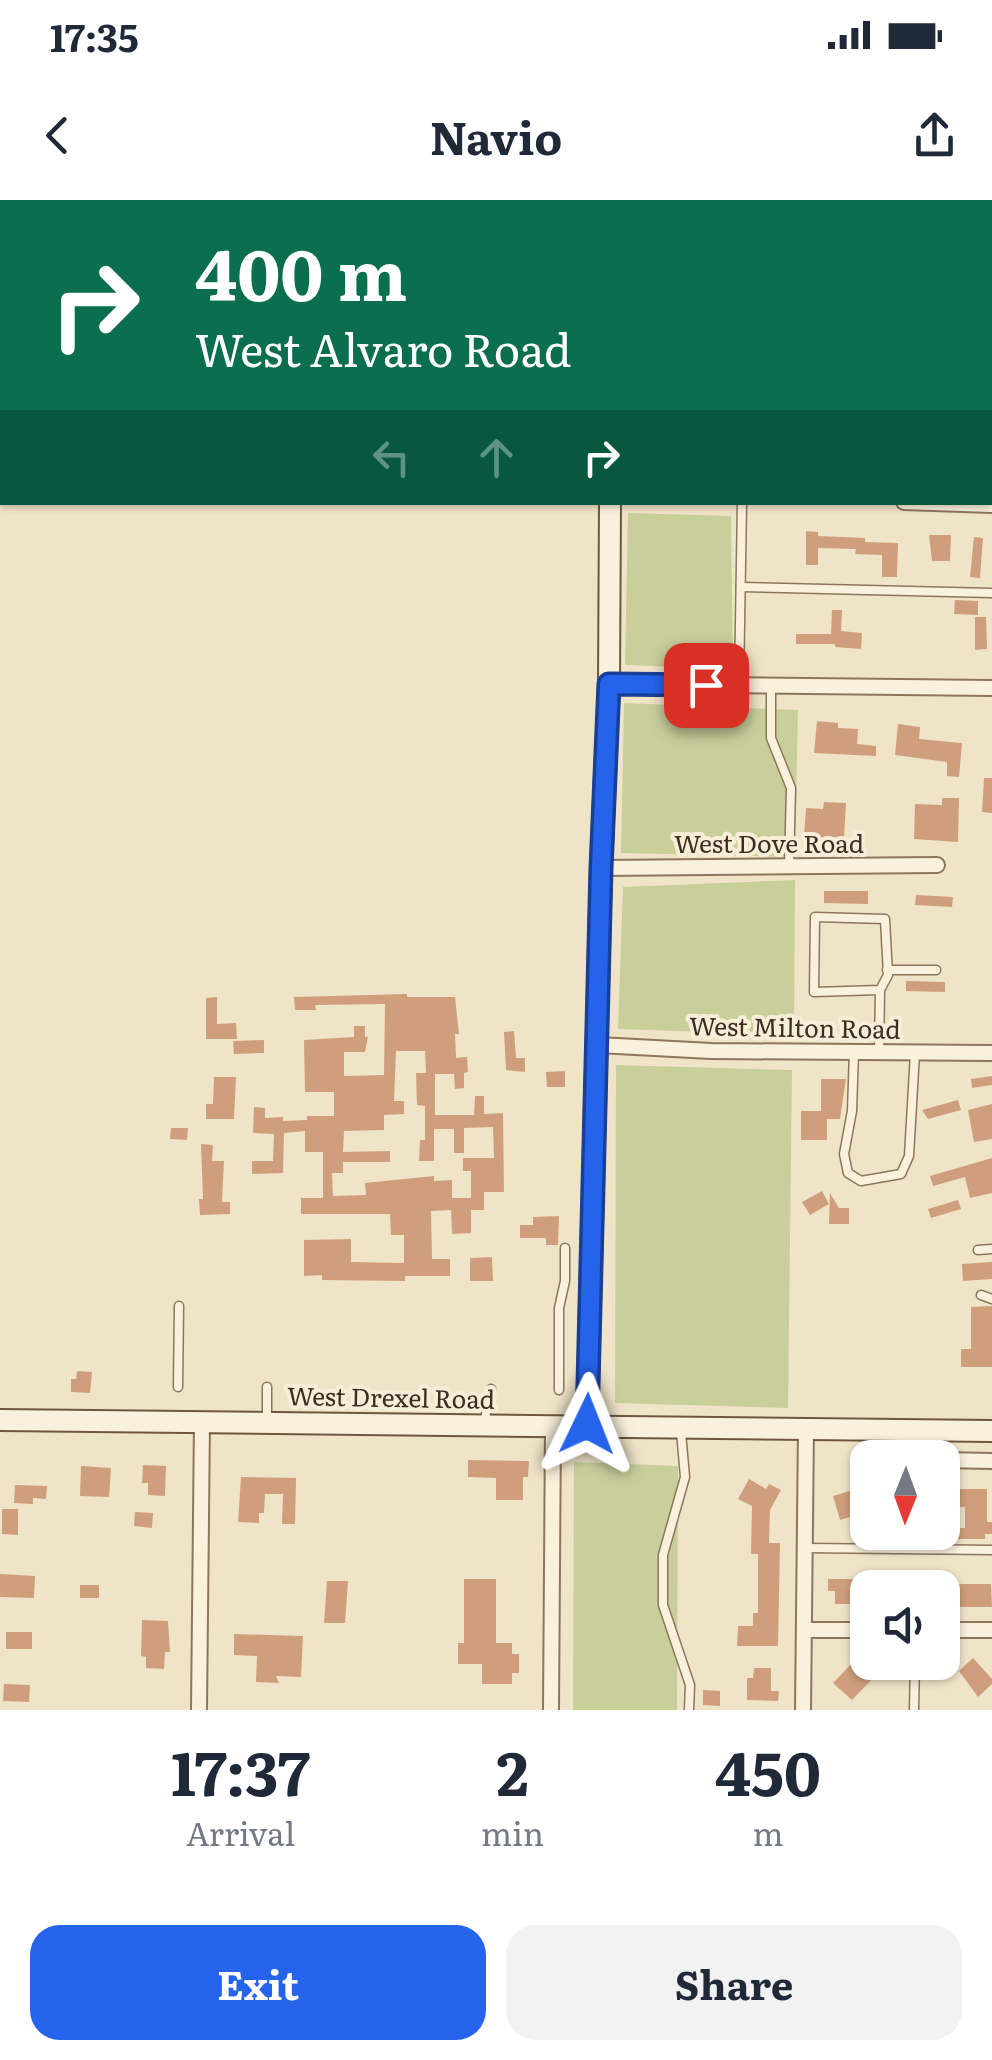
<!DOCTYPE html>
<style>
body{margin:0;font-family:Literata,serif;background:#f2f2f3;color:#1f2937;height:100vh;display:flex;flex-direction:column;font-size:38px;white-space:nowrap}
*{box-sizing:border-box;margin:0}
p{font-size:32px;color:#747a83}
.icon{flex:none;width:55px;height:55px;fill:none;stroke:currentColor;stroke-width:2;stroke-linecap:round;stroke-linejoin:round}
.map{position:relative;height:1510px;overflow:hidden}
.details{display:flex;flex-direction:column;background:#fff;flex:1}
.details>*{flex:none}
.hud{position:absolute;left:0px;top:0px;width:992px;height:305px;box-shadow:0 2px 8px #0004;background:#0b6e4f;color:#fff;overflow:hidden}
.needle{width:65px;rotate:181deg}
.controls{position:absolute;left:850px;top:1240px;display:grid;gap:20px}
.controls a{display:grid;place-items:center;width:110px;height:110px;border-radius:20px;background:#fff;box-shadow:0 2px 8px #0004;font-size:50px}
.pin{position:absolute;display:grid;place-items:center;width:85px;height:85px;color:#fff;margin:-42px;border-radius:20px;box-shadow:0 5px 15px #0006}
.me{position:absolute;width:110px;margin:-55px;rotate:2deg;stroke-linejoin:round;filter:drop-shadow(0 0 8px #0008)}
.turn{display:flex;align-items:center;gap:35px;height:210px;padding:0 30px;font-size:45px}
.turn .icon{width:130px;height:130px;stroke-width:2.5}
.turn b{display:block;font-size:70px;line-height:85px}
.lanes{display:flex;align-items:center;height:95px;padding:0 30px;background:#0003;justify-content:center;gap:50px;direction:ltr}
.lanes .off{opacity:.35}
.eta{display:flex;justify-content:space-evenly;align-items:center;height:170px;text-align:center}
.eta b{font-size:60px;font-weight:700;line-height:70px}
.cta{display:flex;gap:20px;margin-top:auto;padding:20px 30px}
.cta a{flex:1;height:115px;border-radius:30px;background:#2563eb;color:#fff;font-size:40px;font-weight:700;line-height:115px;text-align:center}
.cta a+a{background:#f2f2f3;color:#1f2937}
.status{display:flex;justify-content:space-between;align-items:center;height:70px;padding:0 50px;background:#fff;direction:ltr}
.status svg{height:28px;fill:currentColor}
header{display:flex;justify-content:space-between;align-items:center;height:130px;padding:0 30px;background:#fff;font-size:45px;font-weight:700}
.map>svg:first-child{display:block}
.green{fill:#c9cf9b}
.building{fill:#cf9f7d;fill-rule:evenodd}
.lines{fill:none;stroke-linecap:round;stroke-linejoin:round}
.lane-casing{stroke:#8d765c;stroke-width:11}
.street-casing{stroke:#8d765c;stroke-width:18}
.secondary-casing{stroke:#6f573f;stroke-width:24}
.lane{stroke:#faf1dc;stroke-width:8}
.street{stroke:#faf1dc;stroke-width:14}
.secondary{stroke:#faf1dc;stroke-width:20}
.route-casing{stroke:#184099;stroke-width:25}
.route{stroke:#2563eb;stroke-width:18}
.labels{text-anchor:middle;stroke-width:8;stroke-linejoin:round;paint-order:stroke}
.street-label{font-size:25px;fill:#3d2e20;stroke:#f7eed8}
</style>
<div class="status"><b>17:35</b><svg viewBox="0 0 49 12"><path d="M0 12V9h3v3zM5 12V6h3v6zM10 12V3h3v9zM15 12V0h3v12zM26 1h20v11H26zM47 4h2v5h-2z"/></svg></div>
<header><svg class="icon" aria-label="back" viewBox="0 0 24 24"><path d="M15 5l-7 7 7 7"/></svg>Navio<svg class="icon" aria-label="share" viewBox="0 0 24 24"><path d="M12 15V3M7 8l5-5 5 5M5 13v7h14v-7"/></svg></header>
<div class="map">
<svg width="992" height="1510" viewBox="0 0 992 1510">
<rect width="100%" height="100%" fill="#f0e4c8"/>
<g class="green">
<polygon points="628,313 731,316 733,469 625,465"/>
<polygon points="624,503 798,510 795,657 621,653"/>
<polygon points="795,680 794,835 618,829 623,687"/>
<polygon points="616,865 792,870 788,1208 615,1203"/>
<polygon points="574,1262 678,1266 677,1510 573,1510"/>
</g>
<g class="building">
<polygon points="806,331 818,332 818,336 865,338 865,342 898,343 897,377 882,377 882,355 855,354 856,349 818,348 818,365 806,365"/>
<polygon points="929,335 951,335 950,361 932,361"/>
<polygon points="974,337 983,338 980,378 970,377"/>
<polygon points="955,400 978,401 978,415 954,414"/>
<polygon points="832,410 842,410 841,431 862,433 861,449 835,447 835,444 796,444 796,434 831,434"/>
<polygon points="975,417 986,417 987,449 975,450"/>
<polygon points="817,521 838,523 838,528 858,529 857,544 876,546 876,556 814,553"/>
<polygon points="898,524 920,527 919,539 962,543 959,577 947,576 947,562 895,555"/>
<polygon points="984,578 992,578 992,613 982,612"/>
<polygon points="942,598 959,598 958,642 914,639 915,604 942,605"/>
<polygon points="824,602 846,603 844,637 804,638 806,608 823,609"/>
<polygon points="824,691 868,691 868,704 824,703"/>
<polygon points="916,695 953,697 952,707 915,705"/>
<polygon points="906,781 945,782 945,792 906,791"/>
<path d="M407,794v3h48l4,37h-4l1,24 11,-1 1,15 -4,1v15l-9,1 -1,-15h-19v41h39l1,-19h9v18l19,-1 1,79h-20v18h-13v23l-19,1 -1,-24 -20,1 1,48h18v17h-45v5l-83,-1v-5l-18,1v-36l47,-1v23l53,1v-28h-13l-1,-21h-89v-16h22v-46h-18v-21l-21,2 -1,40 -31,1v-13h21l1,-27 -21,-1 1,-26 11,1v10l18,-1v4l24,-1v-4h27v-24h-29l-1,-52 50,-3v-11h11v11h3l-3,15h-21v24l40,-1 1,-71 -70,1 1,5h-21l-1,-13zM396,851h29l1,22h-10l1,32 8,1v34h-5l-1,21h15v-32h20v24h10v-25l29,-1 1,31h-31v13h8v27h-19v-18l-18,1v-5l-69,7 1,12 -33,1 -1,-23h11v-11h47v-11l-47,1 1,-21 40,-1v-15l20,-1v-13h-10z"/>
<polygon points="217,797 217,824 236,823 237,839 206,839 206,798"/>
<polygon points="514,831 516,858 525,858 525,872 506,870 504,832"/>
<polygon points="264,840 264,853 234,854 233,841"/>
<polygon points="565,871 565,887 547,887 546,872"/>
<polygon points="992,876 992,885 972,888 971,879"/>
<polygon points="214,877 236,877 234,919 206,919 206,904 213,904"/>
<polygon points="821,879 846,879 840,919 827,919 827,940 801,940 801,911 821,911"/>
<polygon points="958,900 961,910 928,919 922,910"/>
<polygon points="992,904 992,939 974,942 968,910"/>
<polygon points="171,928 188,928 187,940 170,939"/>
<polygon points="201,944 213,945 212,961 224,961 222,1002 230,1002 230,1014 200,1015 199,999 203,999"/>
<polygon points="992,958 992,993 970,998 965,977 933,986 930,976"/>
<polygon points="822,991 829,1004 810,1015 802,1002"/>
<polygon points="830,993 839,1008 849,1008 849,1024 829,1024"/>
<polygon points="958,1000 961,1009 931,1018 928,1009"/>
<polygon points="559,1016 558,1045 546,1045 546,1038 520,1038 520,1025 533,1025 533,1017"/>
<polygon points="492,1057 493,1081 470,1081 470,1058"/>
<polygon points="992,1062 992,1079 963,1081 962,1064"/>
<polygon points="992,1106 992,1167 961,1167 961,1149 971,1149 971,1107"/>
<polygon points="77,1171 92,1172 90,1193 71,1192 71,1179 76,1179"/>
<polygon points="468,1260 529,1261 528,1277 523,1277 523,1300 496,1300 496,1278 468,1277"/>
<polygon points="143,1265 166,1266 165,1296 148,1295 148,1283 142,1283"/>
<polygon points="81,1266 111,1268 109,1297 80,1296"/>
<polygon points="241,1277 296,1278 295,1324 282,1324 283,1294 265,1294 264,1313 259,1313 259,1323 238,1322"/>
<polygon points="749,1279 766,1289 769,1284 781,1290 770,1310 769,1343 780,1343 778,1446 737,1446 738,1426 753,1426 753,1413 758,1413 758,1354 751,1354 752,1306 738,1299"/>
<polygon points="15,1285 47,1286 46,1299 33,1298 33,1304 14,1303"/>
<polygon points="859,1288 867,1312 840,1320 833,1296"/>
<polygon points="954,1289 987,1289 987,1322 992,1322 992,1334 985,1334 985,1339 949,1339 949,1328 965,1328 965,1307 954,1307"/>
<polygon points="2,1309 18,1309 18,1335 2,1334"/>
<polygon points="135,1312 153,1313 152,1328 134,1326"/>
<polygon points="0,1374 35,1376 34,1398 0,1397"/>
<polygon points="464,1379 496,1379 496,1443 512,1443 512,1454 519,1454 519,1473 512,1473 512,1484 482,1484 482,1464 458,1464 458,1443 464,1443"/>
<polygon points="828,1379 867,1379 868,1404 835,1404 835,1391 828,1391"/>
<polygon points="327,1381 348,1381 345,1423 324,1423"/>
<polygon points="956,1384 991,1384 992,1407 957,1407"/>
<rect x="80" y="1385" width="19" height="13"/>
<polygon points="142,1420 168,1421 170,1452 165,1452 164,1469 146,1468 146,1457 141,1456"/>
<rect x="6" y="1432" width="26" height="17"/>
<polygon points="234,1434 303,1436 301,1477 276,1476 279,1483 256,1482 257,1456 234,1455"/>
<polygon points="860,1455 883,1468 852,1500 833,1483"/>
<polygon points="973,1458 992,1479 992,1484 978,1497 959,1471"/>
<polygon points="754,1468 771,1468 771,1491 779,1491 778,1501 747,1500 747,1478 753,1478"/>
<polygon points="4,1484 30,1485 29,1502 3,1501"/>
<polygon points="703,1490 720,1491 720,1506 703,1505"/>
</g>
<g class="lines">
<g class="lane-casing">
<g id="lane">
<polyline points="752,2 752,0"/>
<polyline points="990,26 992,26"/>
<polyline points="990,210 992,210"/>
<polyline points="741,387 992,393"/>
<polyline points="739,485 742,302"/>
<polyline points="771,486 771,538 791,588 789,666"/>
<polyline points="887,770 936,770"/>
<polyline points="854,852 852,911 844,954 848,973 861,981 901,974 909,956 915,853"/>
<polyline points="879,852 880,790 888,775 885,719 815,717 814,792 880,790"/>
<polyline points="978,1050 992,1049"/>
<polyline points="981,1095 992,1099"/>
<polyline points="178,1187 179,1106"/>
<polyline points="559,1190 559,1108 565,1081 565,1048"/>
<polyline points="267,1222 267,1187"/>
<polyline points="484,1224 491,1189"/>
<polyline points="681,1232 685,1277 663,1355 663,1405 690,1485 689,1510"/>
<polyline points="805,1348 992,1350"/>
<polyline points="914,1510 915,1462"/>
</g>
</g>
<g class="street-casing">
<g id="street">
<polyline points="990,118 992,118"/>
<polyline points="904,302 992,305"/>
<polyline points="609,484 992,488"/>
<polyline points="601,668 937,665"/>
<polyline points="598,845 711,851 992,853"/>
<polyline points="902,1229 907,1246 920,1258"/>
<polyline points="942,1260 992,1261"/>
<polyline points="804,1430 868,1430"/>
<polyline points="942,1430 992,1430"/>
<polyline points="199,1510 202,1221"/>
<polyline points="551,1510 553,1225"/>
<polyline points="803,1510 806,1227"/>
</g>
</g>
<g class="secondary-casing">
<g id="secondary">
<polyline points="617,2 617,0"/>
<polyline points="0,1220 992,1231"/>
<polyline points="587,1225 601,668 609,484 610,302"/>
</g>
</g>
<use href="#lane" class="lane"/>
<use href="#street" class="street"/>
<use href="#secondary" class="secondary"/>
</g>
<g class="lines">
<g class="route-casing">
<polyline id="route" points="587,1224 601,668 609,484 706,485"/>
</g>
<use href="#route" class="route"/>
</g>
<g class="labels">
<g class="street-label">
<text x="769" y="653">West Dove Road</text>
<text transform="translate(795 828) rotate(1)" y="9">West Milton Road</text>
<text transform="translate(391 1198) rotate(1)" y="9">West Drexel Road</text>
</g>
</g>
</svg>
<div class="controls">
<a><svg class="needle" viewBox="-14 -14 28 28"><path d="M0-13l5 13h-10z" fill="#e53935"/><path d="M0 13l5-13h-10z" fill="#747a83"/></svg></a>
<a><svg class="icon" aria-label="sound" viewBox="0 0 24 24"><path d="M4 9h4l5-4v14l-5-4H4zM17 9q2 3 0 6"/></svg></a>
</div>
<div class="pin" style="left:706px;top:485px;background:#d93025"><svg class="icon" aria-label="arrive" viewBox="0 0 24 24"><path d="M6 21V4h12l-3 4 3 4H6"/></svg></div>
<svg class="me" style="left:587px;top:1224px" viewBox="-20 -20 40 40"><path d="M0-17L14 15 0 8-14 15z" fill="#2563eb" stroke="#fff" stroke-width="4"/></svg>
<div class="hud">
<div class="turn"><svg class="icon" aria-label="right" viewBox="0 0 24 24"><path d="M7 20v-9h11M14 6l5 5-5 5"/></svg><div><b>400 m</b>West Alvaro Road</div></div>
<div class="lanes"><svg class="icon off" aria-label="left" viewBox="0 0 24 24"><path d="M17 20v-9H6M10 6l-5 5 5 5"/></svg><svg class="icon off" aria-label="ahead" viewBox="0 0 24 24"><path d="M12 20V5M6 11l6-6 6 6"/></svg><svg class="icon" aria-label="right" viewBox="0 0 24 24"><path d="M7 20v-9h11M14 6l5 5-5 5"/></svg></div>
</div>
</div>
<section class="details">
<div class="eta">
<div><b>17:37</b><p>Arrival</p></div>
<div><b>2</b><p>min</p></div>
<div><b>450</b><p>m</p></div>
</div>
<div class="cta"><a>Exit</a><a>Share</a></div>
</section>
